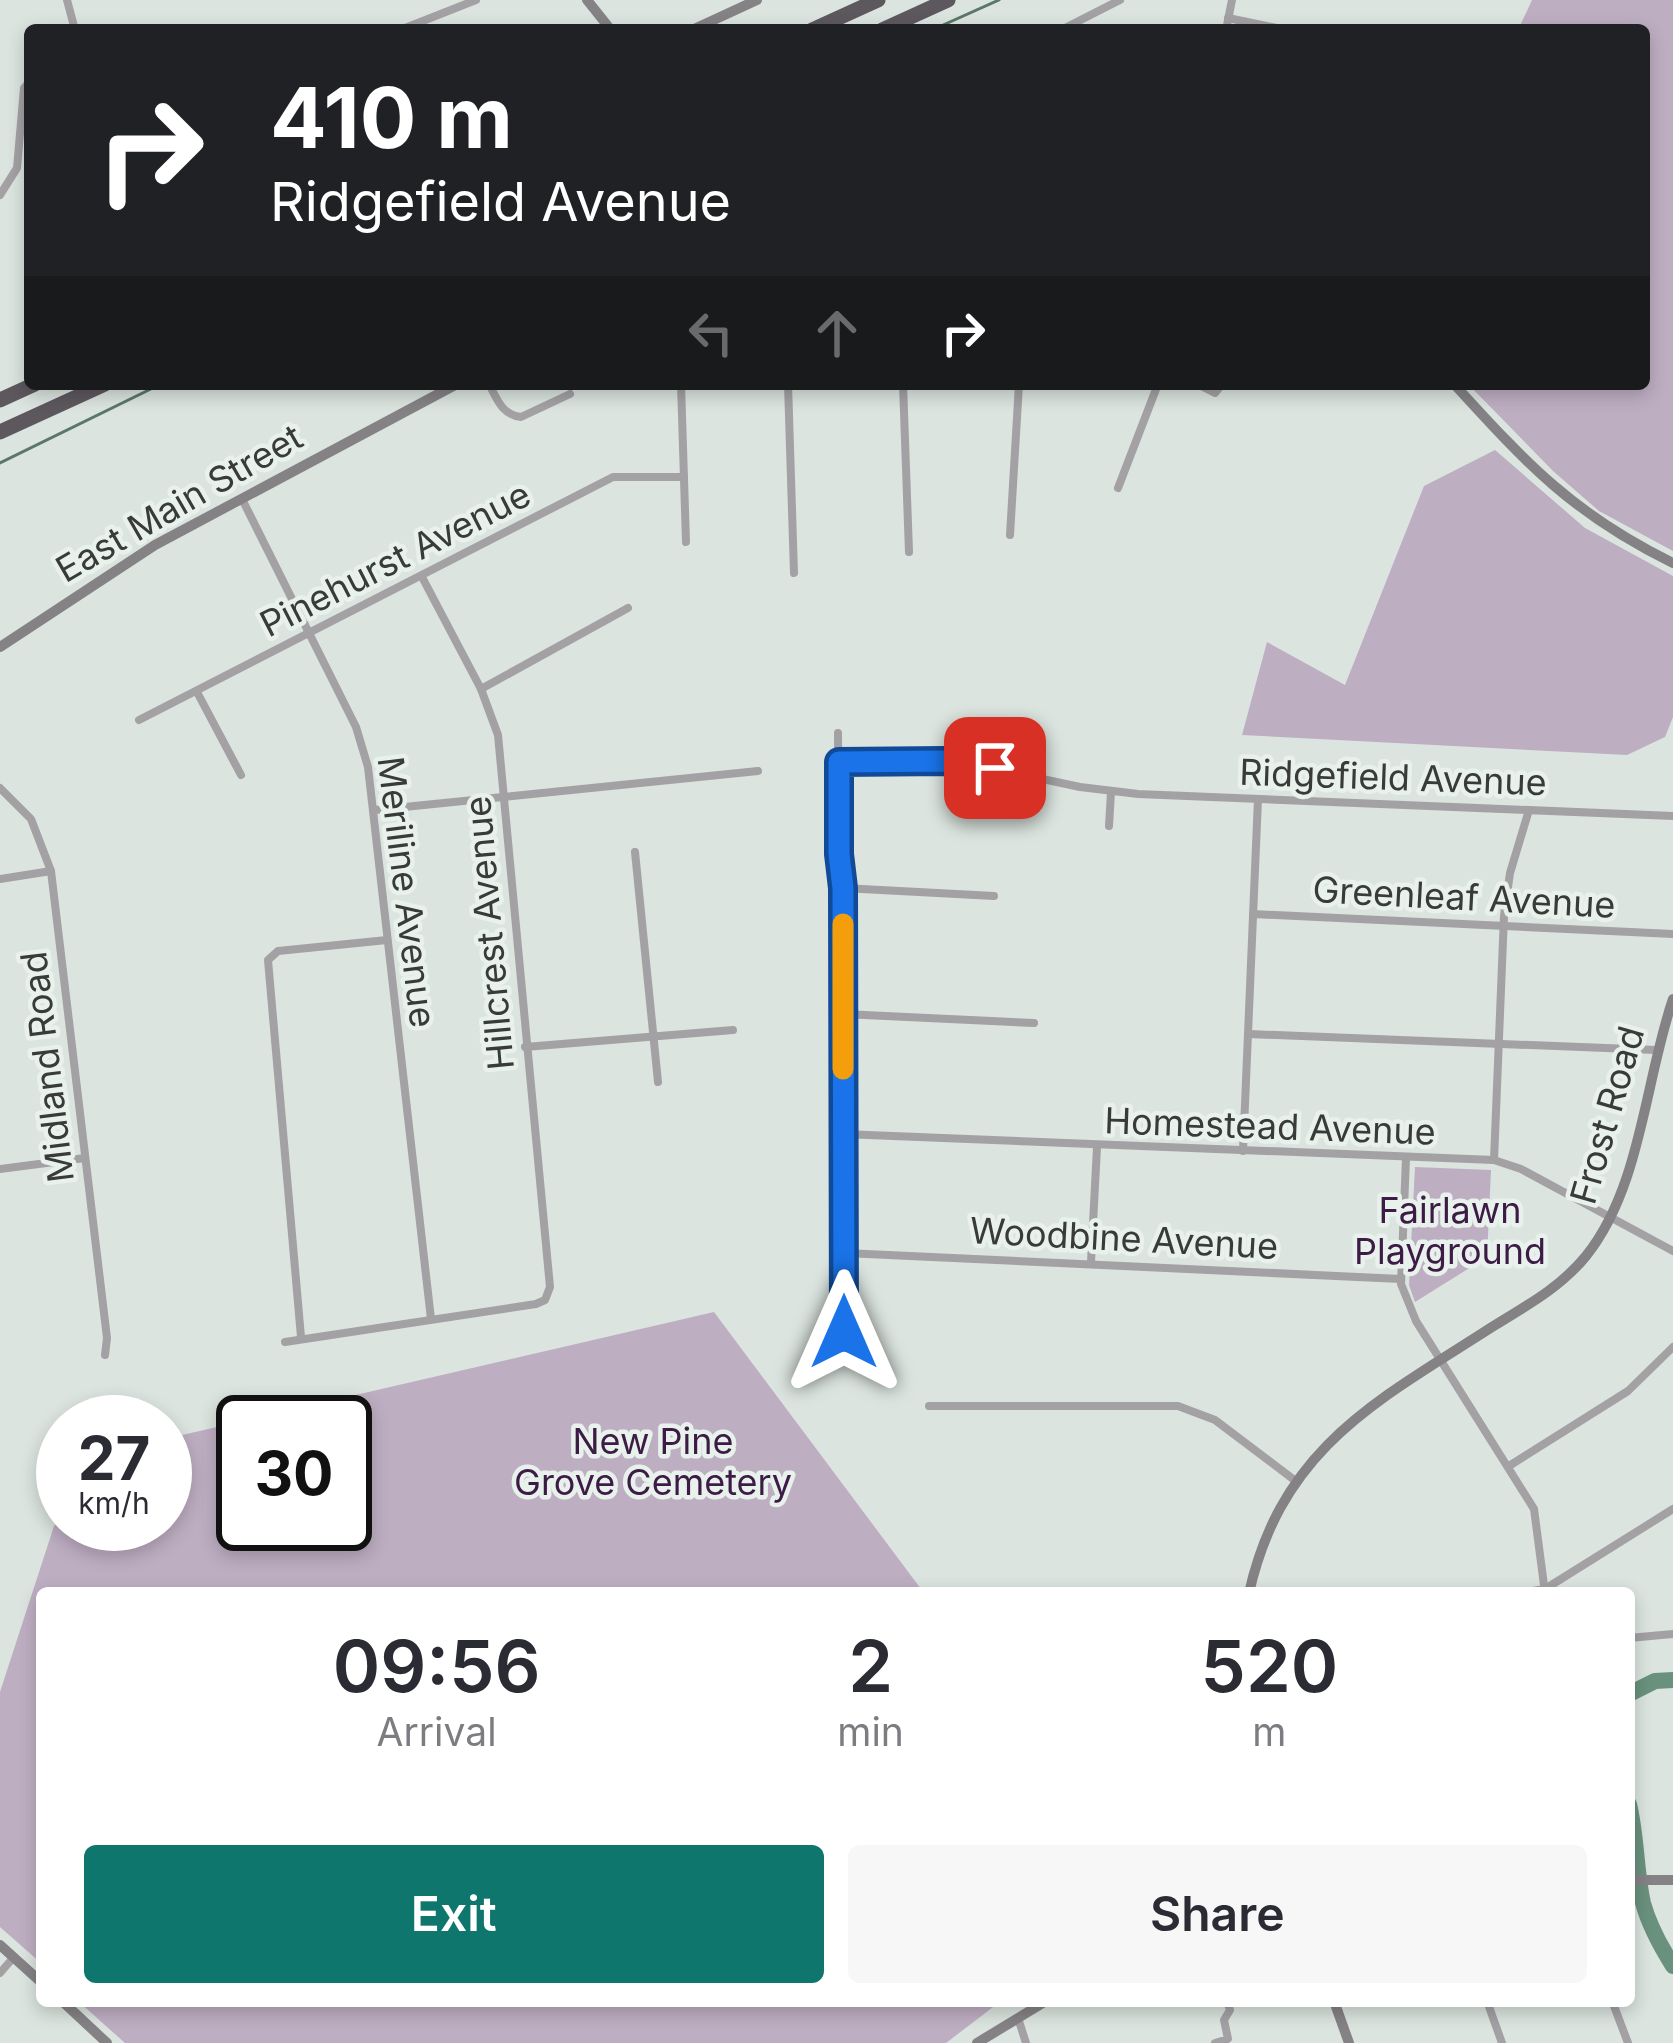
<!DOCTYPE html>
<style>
body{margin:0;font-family:Inter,sans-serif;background:#f7f7f7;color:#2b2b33;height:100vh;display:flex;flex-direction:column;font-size:45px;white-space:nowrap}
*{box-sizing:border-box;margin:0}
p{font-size:39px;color:#7c7c81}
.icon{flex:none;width:66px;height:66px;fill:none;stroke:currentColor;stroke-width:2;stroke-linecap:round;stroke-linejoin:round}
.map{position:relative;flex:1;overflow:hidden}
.details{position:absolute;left:36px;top:1587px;width:1599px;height:420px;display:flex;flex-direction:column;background:#fff;border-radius:12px;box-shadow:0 6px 18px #0003}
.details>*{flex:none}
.top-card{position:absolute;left:24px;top:24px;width:1626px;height:366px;border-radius:12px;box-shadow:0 6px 18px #0003;background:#202124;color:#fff;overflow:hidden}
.speed{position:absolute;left:36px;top:1395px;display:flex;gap:24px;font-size:60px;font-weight:700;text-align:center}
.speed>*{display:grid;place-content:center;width:156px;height:156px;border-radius:50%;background:#fff;box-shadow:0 6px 18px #0003;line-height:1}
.speed small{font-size:30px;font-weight:400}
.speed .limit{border:6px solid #111;border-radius:18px;background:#fff;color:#111}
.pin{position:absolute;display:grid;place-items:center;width:102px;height:102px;color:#fff;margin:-51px;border-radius:24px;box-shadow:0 6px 18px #0006}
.me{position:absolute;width:132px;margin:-66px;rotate:0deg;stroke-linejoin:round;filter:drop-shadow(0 0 9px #0008)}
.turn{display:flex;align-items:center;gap:42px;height:252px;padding:0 48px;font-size:54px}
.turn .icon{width:156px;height:156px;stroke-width:2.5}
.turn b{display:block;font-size:84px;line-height:102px}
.lanes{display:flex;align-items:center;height:114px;padding:0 48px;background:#0003;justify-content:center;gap:60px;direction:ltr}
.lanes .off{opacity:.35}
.eta{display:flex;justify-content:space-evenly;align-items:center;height:204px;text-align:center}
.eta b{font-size:72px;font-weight:600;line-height:84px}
.button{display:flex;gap:24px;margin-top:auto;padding:24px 48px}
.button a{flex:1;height:138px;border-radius:12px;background:#0f766e;color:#fff;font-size:48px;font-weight:600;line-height:138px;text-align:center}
.button a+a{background:#f7f7f7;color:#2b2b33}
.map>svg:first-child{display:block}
.green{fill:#beaec2;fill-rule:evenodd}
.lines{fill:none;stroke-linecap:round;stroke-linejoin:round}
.stream{stroke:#5b7769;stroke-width:3}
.river{stroke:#6a917e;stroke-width:16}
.minor{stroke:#a3a1a4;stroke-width:8}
.secondary{stroke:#858286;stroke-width:10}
.motorway{stroke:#5d585e;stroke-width:15}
.route-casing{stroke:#114b97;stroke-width:30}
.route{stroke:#1a73e8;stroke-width:21}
.slow{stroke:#f59e0b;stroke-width:21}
.labels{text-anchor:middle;stroke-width:9;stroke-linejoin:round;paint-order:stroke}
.street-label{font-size:36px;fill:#383b39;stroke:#e8f1ec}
.park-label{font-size:36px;fill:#3c1c45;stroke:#e8f1ec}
</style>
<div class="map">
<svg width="1673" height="2043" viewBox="0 0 1673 2043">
<rect width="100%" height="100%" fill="#dbe4df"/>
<g class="green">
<polygon points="1532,0 1673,0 1673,551 1599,511 1553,471 1468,384 1644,384 1644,30 1518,30"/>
<polygon points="1495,450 1585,528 1673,576 1673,717 1665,737 1627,755 1242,735 1267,642 1345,685 1424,486"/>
<polygon points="1415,1167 1491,1170 1487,1257 1415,1302 1409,1285"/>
<path d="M714,1312l210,281h-882v371l-42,-37v-235l54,-166 9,-9v7h102v-85zM345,1422v102h-102v-102z"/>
<polygon points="78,2001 1001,2001 946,2043 125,2043"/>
</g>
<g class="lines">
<g class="stream">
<polyline points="932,30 999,0"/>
<polyline points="0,463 161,384"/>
</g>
<g class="river">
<polyline points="1629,1694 1655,1681 1673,1680"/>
<path d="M1629,1804c8,34 7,68 14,99 6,22 18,44 30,63"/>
</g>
<g class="minor">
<polyline points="67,0 75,30"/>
<polyline points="1228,18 1286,30"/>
<polyline points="400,30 476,0"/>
<polyline points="1061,30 1120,0"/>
<polyline points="1226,30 1232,0"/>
<polyline points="0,195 17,168 24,88 30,81"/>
<path d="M489,384c8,15 13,31 32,33l49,-23"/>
<polyline points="681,384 686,542"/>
<polyline points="788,384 794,573"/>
<polyline points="903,384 909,552"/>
<polyline points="1197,384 1215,393 1222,384"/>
<polyline points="1118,488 1158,384"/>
<polyline points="242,499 356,727 368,767 431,1319"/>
<polyline points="1010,535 1019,384"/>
<polyline points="481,689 628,608"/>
<polyline points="197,692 241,775"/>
<polyline points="139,720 613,477 684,477"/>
<polyline points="838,733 839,854 843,888 844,1332"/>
<polyline points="839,762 968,763 1080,787 1138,794 1673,816"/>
<polyline points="0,788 31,819 51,871 107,1338 105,1355"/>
<polyline points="375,810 758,771"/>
<polyline points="1109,826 1111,792"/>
<polyline points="635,852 658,1082"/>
<polyline points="0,879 51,871"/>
<polyline points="843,888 994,896"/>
<polyline points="1253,914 1673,934"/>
<polyline points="843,1014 1034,1023"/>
<polyline points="1248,1034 1656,1050"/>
<polyline points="525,1047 733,1030"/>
<polyline points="843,1134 1494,1160 1521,1169 1673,1251"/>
<polyline points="1243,1151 1258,799"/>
<polyline points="1406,1158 1401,1284 1416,1321 1534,1509 1545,1593"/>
<polyline points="1494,1160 1504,916 1510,873 1529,810"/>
<polyline points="0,1169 85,1158"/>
<polyline points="845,1253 1401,1279"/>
<polyline points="1091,1262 1097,1147"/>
<polyline points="301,1337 268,960 278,951 387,940"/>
<polyline points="285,1342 536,1304 545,1300 550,1287 498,735 481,689 422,577"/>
<polyline points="929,1406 1178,1406 1215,1420 1297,1482"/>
<polyline points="1509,1466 1628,1391 1673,1347"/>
<polyline points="1519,1593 1545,1589 1673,1509"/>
<polyline points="1629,1638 1673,1634"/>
<polyline points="0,1973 13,1958"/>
<polyline points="1487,2001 1502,2043"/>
<polyline points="1614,2006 1628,2043"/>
<polyline points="1018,2018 1026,2043"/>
<polyline points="1215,2043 1228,2039 1224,2020 1230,2010 1227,2001"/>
</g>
<g class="secondary">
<polyline points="587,0 611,30"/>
<polyline points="692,30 757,0"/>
<path d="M1454,384c73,80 119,130 219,179"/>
<polyline points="0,647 155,545 457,384"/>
<path d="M1249,1593c33,-146 128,-192 243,-266 34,-21 69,-40 94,-71 55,-68 59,-176 87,-257"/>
<polyline points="1629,1880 1673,1880"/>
<polyline points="0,1945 42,1983"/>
<polyline points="62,2001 107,2043"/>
<polyline points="1334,2001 1349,2043"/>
<polyline points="977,2043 1046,2001"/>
</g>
<g class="motorway">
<polyline points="812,30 878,0"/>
<polyline points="882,30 948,0"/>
<polyline points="0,400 35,384"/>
<polyline points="0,432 105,384"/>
</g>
</g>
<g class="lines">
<g class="route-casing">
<polyline id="route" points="844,1332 843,888 839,854 839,762 946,761 995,768"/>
</g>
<use href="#route" class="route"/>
<polyline class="slow" points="843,924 843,1069"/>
</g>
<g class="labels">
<g class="street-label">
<text transform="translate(179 503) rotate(-30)" y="13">East Main Street</text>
<text transform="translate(395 559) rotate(-27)" y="13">Pinehurst Avenue</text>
<text transform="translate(1393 777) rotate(2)" y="13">Ridgefield Avenue</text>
<text transform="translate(407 892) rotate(83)" y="13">Meriline Avenue</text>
<text transform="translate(1464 897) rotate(3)" y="13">Greenleaf Avenue</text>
<text transform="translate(489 933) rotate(-95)" y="13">Hillcrest Avenue</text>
<text transform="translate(47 1067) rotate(-97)" y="13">Midland Road</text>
<text transform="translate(1607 1115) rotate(-74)" y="13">Frost Road</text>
<text transform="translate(1270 1126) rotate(2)" y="13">Homestead Avenue</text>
<text transform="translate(1124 1238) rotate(3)" y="13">Woodbine Avenue</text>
</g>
<g class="park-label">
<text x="1450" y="1223">Fairlawn<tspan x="1450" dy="41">Playground</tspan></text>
<text x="653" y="1454">New Pine<tspan x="653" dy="41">Grove Cemetery</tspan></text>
</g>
</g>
</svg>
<div class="speed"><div>27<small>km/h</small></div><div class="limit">30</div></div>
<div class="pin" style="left:995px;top:768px;background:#d93025"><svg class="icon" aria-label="arrive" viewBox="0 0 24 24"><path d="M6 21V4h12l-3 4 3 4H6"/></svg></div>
<svg class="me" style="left:844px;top:1332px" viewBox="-20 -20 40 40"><path d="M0-17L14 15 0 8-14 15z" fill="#1a73e8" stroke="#fff" stroke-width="4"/></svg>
<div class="top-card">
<div class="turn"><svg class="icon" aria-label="right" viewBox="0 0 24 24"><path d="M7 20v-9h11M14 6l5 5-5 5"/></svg><div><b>410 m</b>Ridgefield Avenue</div></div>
<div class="lanes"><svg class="icon off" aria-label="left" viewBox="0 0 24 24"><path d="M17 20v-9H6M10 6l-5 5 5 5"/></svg><svg class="icon off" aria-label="ahead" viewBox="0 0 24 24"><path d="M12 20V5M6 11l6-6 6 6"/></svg><svg class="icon" aria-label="right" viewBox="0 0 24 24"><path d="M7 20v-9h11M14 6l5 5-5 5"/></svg></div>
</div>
<section class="details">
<div class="eta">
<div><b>09:56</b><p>Arrival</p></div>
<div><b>2</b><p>min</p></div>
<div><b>520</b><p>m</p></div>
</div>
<div class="button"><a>Exit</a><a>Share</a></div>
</section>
</div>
